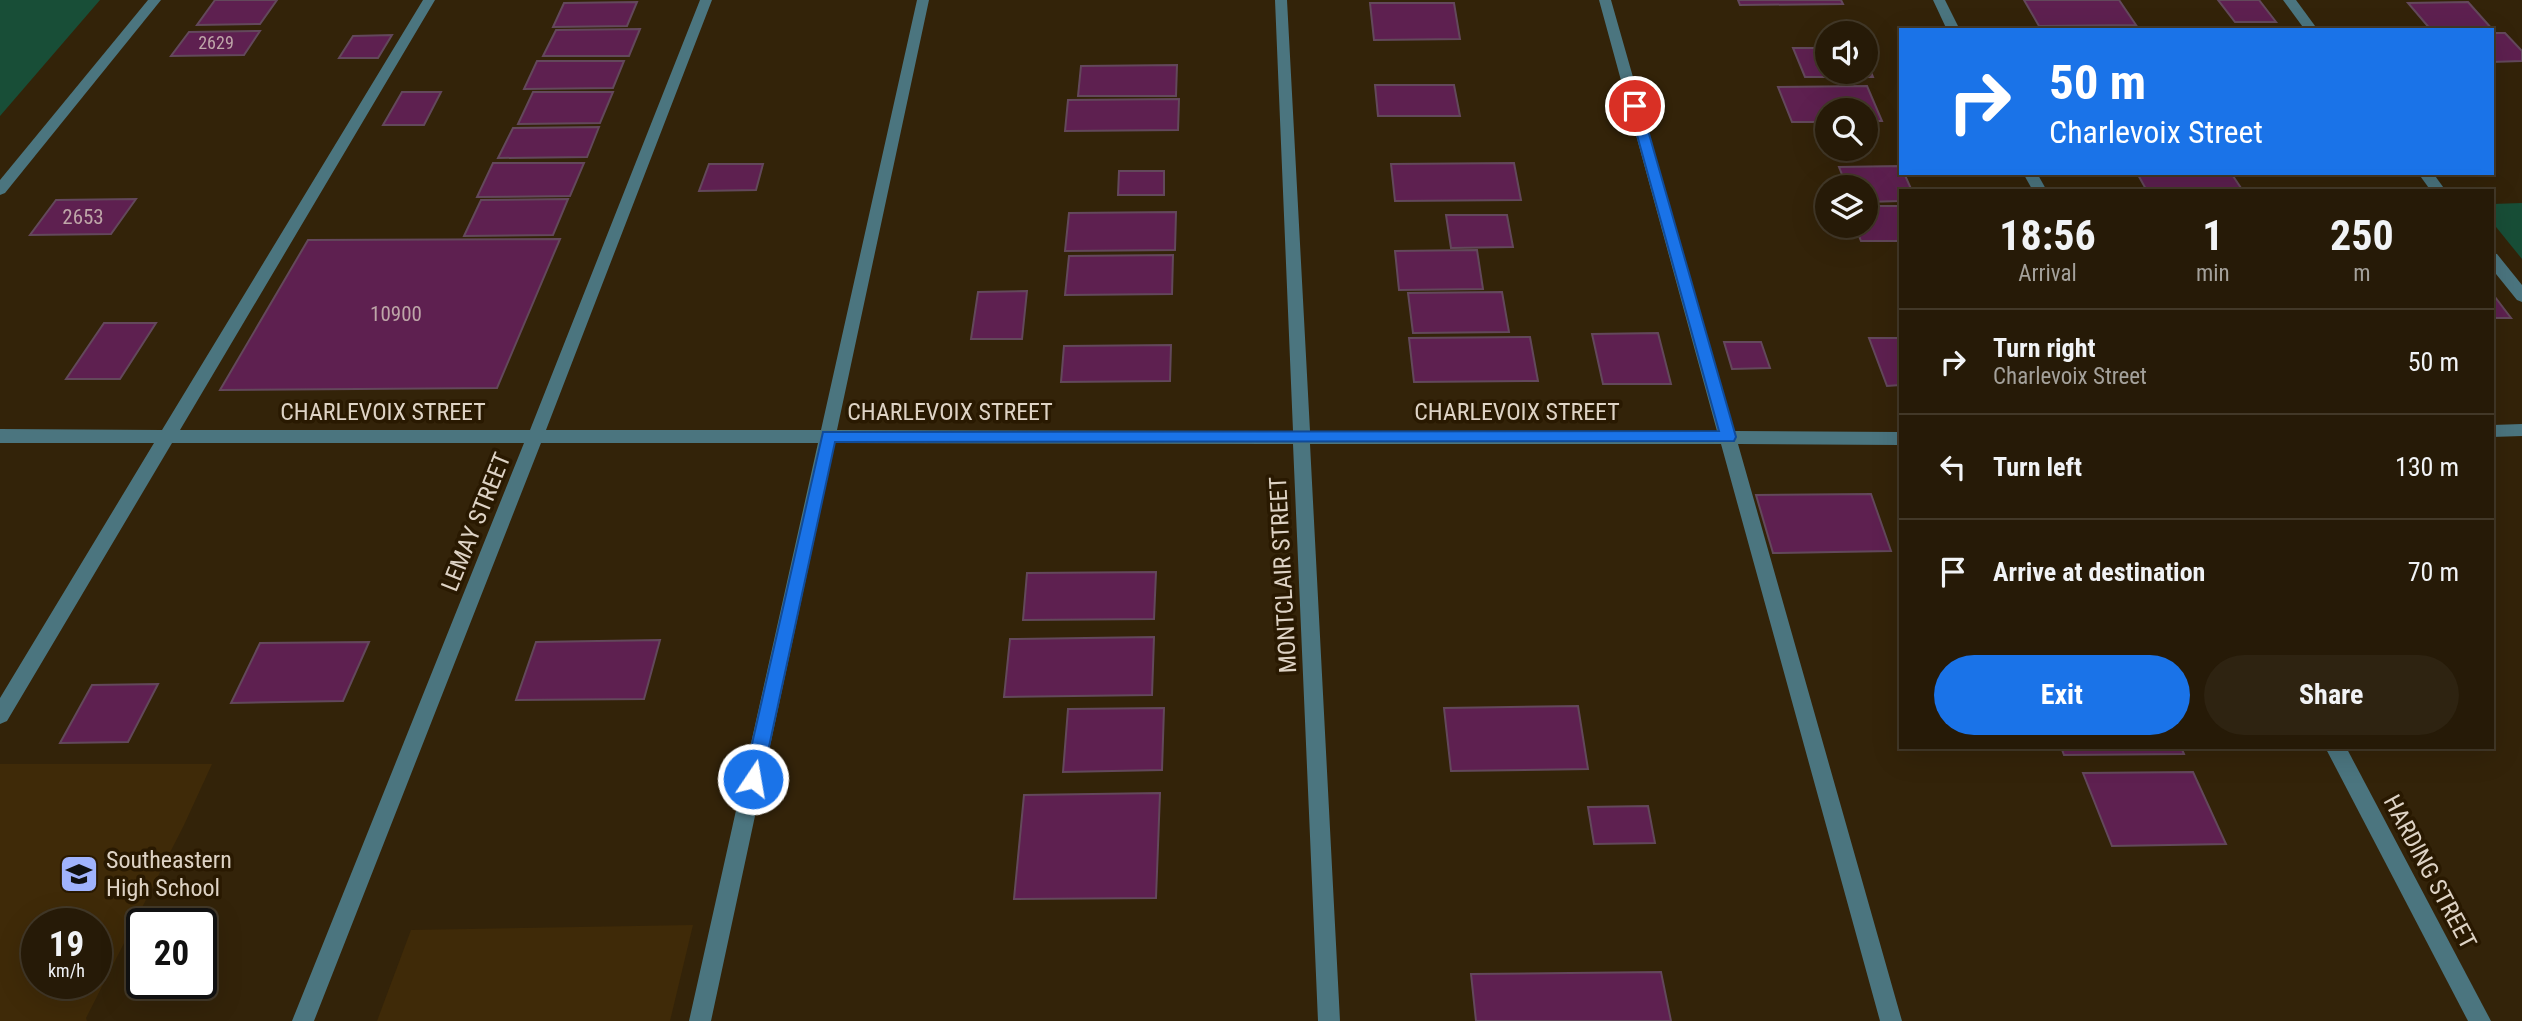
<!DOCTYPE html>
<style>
body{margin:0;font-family:"Roboto Condensed",sans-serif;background:#2e2311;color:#f1f3f6;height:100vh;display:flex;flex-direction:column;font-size:26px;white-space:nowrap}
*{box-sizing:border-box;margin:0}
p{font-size:23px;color:#a4a19b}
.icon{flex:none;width:38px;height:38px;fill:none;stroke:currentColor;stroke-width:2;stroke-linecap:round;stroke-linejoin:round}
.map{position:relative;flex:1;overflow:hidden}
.side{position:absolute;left:1899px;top:189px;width:595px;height:560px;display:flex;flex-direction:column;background:#261a07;border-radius:0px;box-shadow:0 7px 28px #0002,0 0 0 2px #423828}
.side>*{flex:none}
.hud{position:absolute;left:1899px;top:28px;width:595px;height:147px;border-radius:0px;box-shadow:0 7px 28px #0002,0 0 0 2px #423828;background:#1a73e8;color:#fff;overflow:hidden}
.fabs{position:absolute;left:1815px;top:21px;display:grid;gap:14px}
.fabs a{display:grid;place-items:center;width:63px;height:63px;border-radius:50%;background:#261a07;box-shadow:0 7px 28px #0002,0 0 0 2px #423828;font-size:35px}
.speed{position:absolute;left:21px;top:908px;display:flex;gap:14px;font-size:35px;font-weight:700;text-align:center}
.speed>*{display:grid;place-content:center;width:91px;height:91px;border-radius:50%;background:#261a07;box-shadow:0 7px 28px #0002,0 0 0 2px #423828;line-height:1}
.speed small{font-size:18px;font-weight:400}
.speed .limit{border:4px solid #111;border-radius:10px;background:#fff;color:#111}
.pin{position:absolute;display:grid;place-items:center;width:60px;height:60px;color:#fff;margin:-30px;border:4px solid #fff;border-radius:50%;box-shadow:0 2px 7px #0007}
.me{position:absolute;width:77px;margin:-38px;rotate:12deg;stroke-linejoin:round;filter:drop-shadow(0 0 5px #0008)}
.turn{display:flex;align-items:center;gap:24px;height:147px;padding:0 35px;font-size:32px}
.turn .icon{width:91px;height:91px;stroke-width:2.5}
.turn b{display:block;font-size:49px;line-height:60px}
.eta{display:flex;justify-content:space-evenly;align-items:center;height:119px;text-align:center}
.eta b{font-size:42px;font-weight:700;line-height:49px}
.button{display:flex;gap:14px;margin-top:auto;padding:14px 35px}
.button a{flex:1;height:80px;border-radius:42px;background:#1a73e8;color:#fff;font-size:28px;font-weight:700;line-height:80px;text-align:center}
.button a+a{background:#2e2311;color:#f1f3f6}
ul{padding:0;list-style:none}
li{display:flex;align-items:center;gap:21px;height:105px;padding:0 35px;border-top:2px solid #423828}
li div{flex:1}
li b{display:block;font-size:26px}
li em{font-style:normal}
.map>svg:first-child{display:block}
.built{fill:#3f2a08;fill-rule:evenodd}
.green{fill:#184e37}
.building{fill:#5e2050;stroke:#63485b;stroke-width:2}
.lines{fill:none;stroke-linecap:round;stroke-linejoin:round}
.minor{fill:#4b757f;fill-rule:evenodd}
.route{fill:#1a73e8;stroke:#114b97;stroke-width:2}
.labels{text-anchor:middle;stroke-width:7;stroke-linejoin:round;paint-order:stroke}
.far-number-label{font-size:18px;fill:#bea6a8}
.number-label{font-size:21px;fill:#bea6a8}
.street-label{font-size:24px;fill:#ded3c5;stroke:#291901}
.poi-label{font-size:24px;fill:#ded3c5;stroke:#291901;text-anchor:start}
</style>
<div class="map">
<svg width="2522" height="1021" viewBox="0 0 2522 1021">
<rect width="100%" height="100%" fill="#332309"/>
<g class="built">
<path d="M0,764h212l-28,61 -98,193 1,3h-87zM37,924h59v60h-59z"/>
<polygon points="693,925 670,1021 377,1021 411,930"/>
</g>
<g class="green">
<polygon points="0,0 100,0 0,116"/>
<polygon points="2522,203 2522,259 2492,222 2492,204"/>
</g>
<g class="building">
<polygon points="215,0 277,0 260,24 197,25"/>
<polygon points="1738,0 1841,0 1843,4 1740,5"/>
<polygon points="2024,0 2119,0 2136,25 2039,26"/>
<polygon points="2218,0 2259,0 2276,22 2235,22"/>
<polygon points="637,2 627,26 553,27 564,3"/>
<polygon points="2468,2 2493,30 2431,30 2408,3"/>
<polygon points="1370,3 1454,3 1460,39 1374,40"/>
<polygon points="640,29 629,56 543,56 556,30"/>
<polygon points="260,31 244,55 171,56 189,32"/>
<polygon points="2492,33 2505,33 2522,51 2522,61 2492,62"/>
<polygon points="392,35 378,58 339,58 353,36"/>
<polygon points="1793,48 1827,48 1827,72 1866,72 1866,60 1873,77 1805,77"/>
<polygon points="537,61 624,61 613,88 524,89"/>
<polygon points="1177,65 1176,96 1078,96 1081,66"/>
<polygon points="1375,85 1454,85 1460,116 1378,116"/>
<polygon points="1867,86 1882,121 1866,121 1866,110 1827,110 1827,122 1792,122 1778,87"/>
<polygon points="402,92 441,92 424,125 383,125"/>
<polygon points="533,92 613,92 600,123 518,124"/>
<polygon points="1179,99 1178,130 1065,131 1068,100"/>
<polygon points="599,127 587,157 498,158 513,128"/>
<polygon points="493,163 584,163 570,196 477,197"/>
<polygon points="1514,163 1521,200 1395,201 1391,164"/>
<polygon points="709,164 763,164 756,190 699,191"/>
<polygon points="1900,166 1900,173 1904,173 1912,191 1900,191 1900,201 1866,202 1866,187 1847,187 1839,167"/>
<polygon points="1119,171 1164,171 1164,195 1118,195"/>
<polygon points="2137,173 2231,173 2243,191 2147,191"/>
<polygon points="136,199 111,234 30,235 56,200"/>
<polygon points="568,199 553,235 464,236 481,200"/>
<polygon points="1866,206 1900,206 1900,241 1861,241 1855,226 1866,226"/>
<polygon points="1176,212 1175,250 1065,251 1069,213"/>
<polygon points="1446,215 1507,215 1513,247 1451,248"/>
<polygon points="560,239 497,388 220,390 308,240"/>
<polygon points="1477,250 1483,289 1399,290 1395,251"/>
<polygon points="1173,255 1172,294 1065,295 1069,256"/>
<polygon points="1027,291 1022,339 971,339 978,292"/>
<polygon points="1502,292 1509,332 1413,333 1408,293"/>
<polygon points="2492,293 2511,318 2492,318"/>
<polygon points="104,323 156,323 120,379 66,379"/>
<polygon points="1658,333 1671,384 1603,384 1592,334"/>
<polygon points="1530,337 1538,381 1414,382 1409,338"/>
<polygon points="1869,338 1900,338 1900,385 1887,386"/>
<polygon points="1724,342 1761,342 1770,368 1732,369"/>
<polygon points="1171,345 1170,381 1061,382 1064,346"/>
<polygon points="1871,494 1891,551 1773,553 1756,495"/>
<polygon points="1156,572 1154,619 1023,620 1027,573"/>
<polygon points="1154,637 1152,695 1004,697 1010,639"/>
<polygon points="660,640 644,699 516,700 536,642"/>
<polygon points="369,642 343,701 231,703 260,643"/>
<polygon points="158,684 128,742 60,743 92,685"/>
<polygon points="1578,706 1588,769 1451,771 1444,708"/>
<polygon points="1164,708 1162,770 1063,772 1068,709"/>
<polygon points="2061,747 2181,747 2184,754 2064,755"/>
<polygon points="2193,772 2226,844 2112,846 2083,773"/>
<polygon points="1160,793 1156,898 1014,899 1024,795"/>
<polygon points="1648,806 1655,843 1594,844 1588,807"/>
<polygon points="1661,972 1671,1021 1476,1021 1471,974"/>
</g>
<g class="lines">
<g class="minor">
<polygon points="148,0 161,0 5,193 0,195 0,180"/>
<polygon points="423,0 435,0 180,430 530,430 700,0 712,0 546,430 821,430 917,0 929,0 837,430 1293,431 1275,0 1287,0 1310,431 1717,431 1599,0 1611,0 1734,431 1900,432 1900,445 1738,444 1902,1021 1880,1021 1721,444 1310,444 1340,1021 1318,1021 1293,444 835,443 711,1021 689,1021 818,443 541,443 314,1021 292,1021 524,443 172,443 7,721 0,724 0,698 154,443 0,443 0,429 162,430"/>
<polygon points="1933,0 1945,0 1960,30 1947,30"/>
<polygon points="2283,0 2296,0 2318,30 2305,30"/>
<polygon points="2023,173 2037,173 2047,191 2033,191"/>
<polygon points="2418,173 2433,173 2446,191 2431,191"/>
<polygon points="2492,253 2497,254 2522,285 2522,302 2517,300 2492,269"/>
<polygon points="2522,424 2522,436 2492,437 2492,425"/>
<polygon points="2325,747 2346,747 2491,1021 2468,1021"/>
</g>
</g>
<polygon class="route" points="1635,102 1641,106 1736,437 1734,441 835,442 762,779 760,785 753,787 747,785 744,779 823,432 1719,431 1629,106"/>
<defs>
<g id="school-square" transform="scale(2.0125)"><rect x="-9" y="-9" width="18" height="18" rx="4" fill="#a0b3fd" stroke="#291901"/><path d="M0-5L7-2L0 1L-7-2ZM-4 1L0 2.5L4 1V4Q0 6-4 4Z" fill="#111"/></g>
</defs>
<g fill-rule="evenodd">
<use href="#school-square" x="79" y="874"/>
</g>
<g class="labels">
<g class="far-number-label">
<text x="216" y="49">2629</text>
</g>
<g class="number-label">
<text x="83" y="224">2653</text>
<text x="396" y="321">10900</text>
</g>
<g class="street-label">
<text x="383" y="420">CHARLEVOIX STREET</text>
<text x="950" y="420">CHARLEVOIX STREET</text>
<text x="1517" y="420">CHARLEVOIX STREET</text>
<text transform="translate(476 522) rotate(-68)" y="8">LEMAY STREET</text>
<text transform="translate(1283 575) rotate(-93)" y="8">MONTCLAIR STREET</text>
<text transform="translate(2430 872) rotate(62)" y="8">HARDING STREET</text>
</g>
<g class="poi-label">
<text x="106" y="868">Southeastern<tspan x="106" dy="28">High School</tspan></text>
</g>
</g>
</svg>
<div class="fabs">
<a><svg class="icon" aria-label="sound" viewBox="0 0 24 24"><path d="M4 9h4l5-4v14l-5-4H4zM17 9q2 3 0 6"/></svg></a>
<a><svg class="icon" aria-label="search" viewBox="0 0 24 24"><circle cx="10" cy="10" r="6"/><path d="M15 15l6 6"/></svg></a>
<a><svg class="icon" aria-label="layers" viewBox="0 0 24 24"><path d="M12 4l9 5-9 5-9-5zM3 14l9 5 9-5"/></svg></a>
</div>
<div class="speed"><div>19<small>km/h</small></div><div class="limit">20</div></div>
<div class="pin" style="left:1635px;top:106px;background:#d93025"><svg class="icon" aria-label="arrive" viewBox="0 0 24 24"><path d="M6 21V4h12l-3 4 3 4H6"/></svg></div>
<svg class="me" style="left:753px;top:779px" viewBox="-20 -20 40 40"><circle r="17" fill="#1a73e8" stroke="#fff" stroke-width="3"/><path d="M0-11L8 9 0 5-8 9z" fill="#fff"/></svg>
<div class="hud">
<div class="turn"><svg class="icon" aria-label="right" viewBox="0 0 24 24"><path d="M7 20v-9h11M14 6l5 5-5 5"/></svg><div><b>50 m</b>Charlevoix Street</div></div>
</div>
<section class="side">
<div class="eta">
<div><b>18:56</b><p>Arrival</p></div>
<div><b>1</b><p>min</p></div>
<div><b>250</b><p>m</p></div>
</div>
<ul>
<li><svg class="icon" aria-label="right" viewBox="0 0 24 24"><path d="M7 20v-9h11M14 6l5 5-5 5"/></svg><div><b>Turn right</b><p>Charlevoix Street</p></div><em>50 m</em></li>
<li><svg class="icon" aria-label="left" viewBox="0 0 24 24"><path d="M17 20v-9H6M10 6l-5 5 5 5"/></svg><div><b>Turn left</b></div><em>130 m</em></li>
<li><svg class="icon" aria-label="arrive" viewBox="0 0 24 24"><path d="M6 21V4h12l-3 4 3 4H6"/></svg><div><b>Arrive at destination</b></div><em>70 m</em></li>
</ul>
<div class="button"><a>Exit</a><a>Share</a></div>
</section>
</div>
